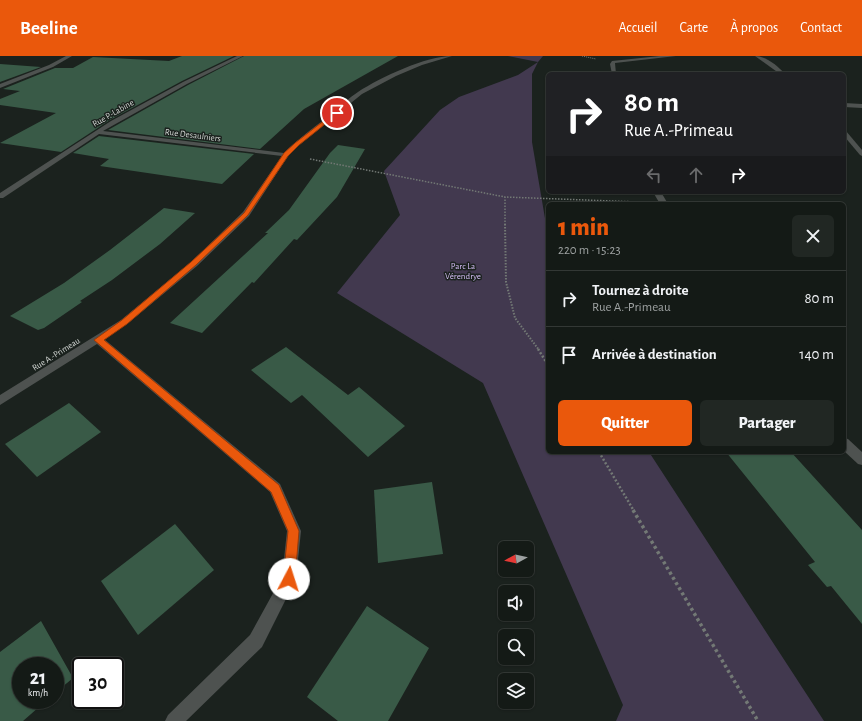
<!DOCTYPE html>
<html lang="fr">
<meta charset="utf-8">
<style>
body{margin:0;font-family:"Alegreya Sans",sans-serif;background:#212723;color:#f1f3f6;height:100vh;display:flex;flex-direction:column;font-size:15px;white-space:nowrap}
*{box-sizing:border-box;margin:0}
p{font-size:13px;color:#9da1a1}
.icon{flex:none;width:22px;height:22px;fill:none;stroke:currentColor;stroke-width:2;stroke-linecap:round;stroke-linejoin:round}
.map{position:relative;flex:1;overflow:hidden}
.drawer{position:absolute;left:546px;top:146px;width:300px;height:252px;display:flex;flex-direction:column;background:#141a16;border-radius:6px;box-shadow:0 1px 3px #0004,0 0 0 1px #333835}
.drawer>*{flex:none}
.banner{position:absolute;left:546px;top:16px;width:300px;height:122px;border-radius:6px;box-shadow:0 1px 3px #0004,0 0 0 1px #333835;background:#202124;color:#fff;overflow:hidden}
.needle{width:26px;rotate:262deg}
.tools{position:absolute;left:498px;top:485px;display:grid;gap:8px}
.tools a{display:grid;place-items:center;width:36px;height:36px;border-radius:6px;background:#141a16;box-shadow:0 1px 3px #0004,0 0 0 1px #333835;font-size:20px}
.speed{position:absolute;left:12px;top:601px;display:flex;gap:8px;font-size:20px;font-weight:700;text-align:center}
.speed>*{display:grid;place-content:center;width:52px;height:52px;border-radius:50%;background:#141a16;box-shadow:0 1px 3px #0004,0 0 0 1px #333835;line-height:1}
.speed small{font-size:10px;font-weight:400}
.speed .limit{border:2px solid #111;border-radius:6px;background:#fff;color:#111}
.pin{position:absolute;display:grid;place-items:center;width:34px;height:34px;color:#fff;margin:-17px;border:2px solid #fff;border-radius:50%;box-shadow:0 1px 4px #0007}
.me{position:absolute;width:44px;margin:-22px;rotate:5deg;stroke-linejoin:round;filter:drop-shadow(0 0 3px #0008)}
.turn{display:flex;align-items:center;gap:14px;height:84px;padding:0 12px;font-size:18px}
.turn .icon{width:52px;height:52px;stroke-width:2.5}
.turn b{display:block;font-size:28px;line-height:34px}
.lanes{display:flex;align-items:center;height:38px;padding:0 12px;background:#0003;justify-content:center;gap:20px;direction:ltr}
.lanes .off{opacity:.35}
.round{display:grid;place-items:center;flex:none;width:42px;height:42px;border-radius:6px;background:#212723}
.headline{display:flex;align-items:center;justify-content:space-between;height:68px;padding:0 12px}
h1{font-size:24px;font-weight:800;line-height:30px;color:#ea580c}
.action{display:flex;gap:8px;margin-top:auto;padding:8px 12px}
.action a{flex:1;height:46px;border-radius:6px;background:#ea580c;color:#fff;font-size:16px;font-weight:800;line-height:46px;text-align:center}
.action a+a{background:#212723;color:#f1f3f6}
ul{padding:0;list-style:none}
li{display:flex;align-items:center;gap:12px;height:56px;padding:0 12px;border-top:1px solid #333835}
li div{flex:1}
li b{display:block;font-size:15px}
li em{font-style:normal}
header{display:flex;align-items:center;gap:24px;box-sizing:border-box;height:56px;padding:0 20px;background:#ea580c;color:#fff}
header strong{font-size:19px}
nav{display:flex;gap:22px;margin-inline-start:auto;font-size:14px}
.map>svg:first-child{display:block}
.green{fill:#42394f}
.building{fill:#395a47}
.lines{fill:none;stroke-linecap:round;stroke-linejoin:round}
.path-far4{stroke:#737975;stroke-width:1;stroke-dasharray:1 1;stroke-linecap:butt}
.path-far3{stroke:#737975;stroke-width:1.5;stroke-dasharray:1.5 1.5;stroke-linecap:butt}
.path-far2{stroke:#737975;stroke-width:2;stroke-dasharray:1.5 1.5;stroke-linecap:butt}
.path-far1{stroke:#737975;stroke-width:2.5;stroke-dasharray:2 2;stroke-linecap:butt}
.path{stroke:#737975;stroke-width:3.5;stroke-dasharray:3 3;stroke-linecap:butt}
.minor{fill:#4e5250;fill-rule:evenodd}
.route{fill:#ea580c;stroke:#983908}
.labels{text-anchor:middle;stroke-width:3;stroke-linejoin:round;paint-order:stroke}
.far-street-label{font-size:9px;fill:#d4d8d5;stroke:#1b221e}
.far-park-label{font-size:9px;fill:#d3bcf4;stroke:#1b221e}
</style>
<header>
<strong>Beeline</strong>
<nav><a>Accueil</a><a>Carte</a><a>À propos</a><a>Contact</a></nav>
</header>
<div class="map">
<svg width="862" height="665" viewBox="0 0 862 665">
<rect width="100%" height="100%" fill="#1b221e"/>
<polygon class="green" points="508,0 543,0 538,6 532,18 532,86 548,180 548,396 649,396 824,665 616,665 623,649 483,327 337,237 400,159 384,115 440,54 459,41 518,19 538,6"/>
<g class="building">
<polygon points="182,0 234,0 182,25 110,64 61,96 0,87 56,57 0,49 0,43 20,35 3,33 55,12 73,12 93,1 169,5"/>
<polygon points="244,0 398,0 304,53 260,93 108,74 188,29"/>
<polygon points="0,8 41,11 0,26"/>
<polygon points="99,80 254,98 222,128 100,110 109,103 73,97"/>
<polygon points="338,89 365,93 337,141 297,184 294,183 254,227 252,226 202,277 170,267 268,177 265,177 289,154 330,97"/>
<polygon points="164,152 195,157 160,188 112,224 80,245 82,246 44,272 38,274 10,260 64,227 110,194"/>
<polygon points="286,291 348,339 359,331 405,370 368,401 302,339 291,347 251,314"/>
<polygon points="69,347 101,376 37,421 5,388"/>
<polygon points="726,396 791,396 862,474 862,568 831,530 827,531 808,509 815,506"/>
<polygon points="432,426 443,498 378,507 374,434"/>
<polygon points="175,468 214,514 138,579 101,525"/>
<polygon points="367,550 429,592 388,665 338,665 307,641"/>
<polygon points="41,565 73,622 55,637 55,610 21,610 21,644 47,644 23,665 0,665 0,596"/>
</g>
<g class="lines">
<polyline class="path-far4" points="582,0 596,3"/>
<g class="path-far3">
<polyline points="310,103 505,141"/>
<polyline points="505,169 505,141 639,146"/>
</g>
<polyline class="path-far2" points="505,168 506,226 515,262 539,294"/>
<g class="path-far1">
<polyline points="538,293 548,309"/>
<polyline points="599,396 634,455"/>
</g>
<polyline class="path" points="633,454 758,665"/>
<g class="minor">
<polygon points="66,0 72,0 53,11 0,32 0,28 49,9"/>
<path d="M237,0h6l-56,28 -84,47 181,22c15,-15 32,-27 48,-40 8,-7 17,-15 26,-21 23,-15 68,-36 94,-36l-30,9 -26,11 -34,18 -63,51 -11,11 -39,60 -52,50 -70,58 -23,15 176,145 21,47 -5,48 -34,68 -76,74h-21l3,-6 82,-80 32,-58 5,-46 -17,-39 -173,-148 -97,61v-10l121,-75 70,-58 52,-50 39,-56 -183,-22 -96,64h-3v-5l111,-72 72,-39z"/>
<polygon points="660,0 676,0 615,7 616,18 612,18 610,8 612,5"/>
<path d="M755,0c11,0 23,10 30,18h-5z"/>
<polygon points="844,47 862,48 862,52 844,51"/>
<polygon points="844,74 846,75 862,94 862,100 860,99 844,80"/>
<polygon points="653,136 661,136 668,148 660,148"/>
<polygon points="844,382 848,383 862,396 862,409 858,408 844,395"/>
</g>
</g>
<polygon class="route" points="335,56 339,57 299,89 288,100 248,159 196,209 127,268 104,284 279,429 299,475 295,523 294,528 289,529 285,528 283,523 288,475 271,436 94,284 122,264 191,206 244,157 284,97 295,87"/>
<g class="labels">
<g class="far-street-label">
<text transform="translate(113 57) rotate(-30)" y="3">Rue P.-Labine</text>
<text transform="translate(193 79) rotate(7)" y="3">Rue Desaulniers</text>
<text transform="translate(56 298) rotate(-32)" y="3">Rue A.-Primeau</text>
</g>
<g class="far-park-label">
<text x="463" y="213">Parc La<tspan x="463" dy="10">Vérendrye</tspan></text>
</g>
</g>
</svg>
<div class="tools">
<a><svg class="needle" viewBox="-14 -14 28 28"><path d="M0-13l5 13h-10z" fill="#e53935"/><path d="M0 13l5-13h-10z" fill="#9da1a1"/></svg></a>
<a><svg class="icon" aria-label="sound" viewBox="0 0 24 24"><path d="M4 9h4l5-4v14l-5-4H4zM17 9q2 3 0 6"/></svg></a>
<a><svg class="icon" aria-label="search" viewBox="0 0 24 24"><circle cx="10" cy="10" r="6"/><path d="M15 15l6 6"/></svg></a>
<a><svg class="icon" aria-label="layers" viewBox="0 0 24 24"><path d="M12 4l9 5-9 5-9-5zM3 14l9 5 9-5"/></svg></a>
</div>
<div class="speed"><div>21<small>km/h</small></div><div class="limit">30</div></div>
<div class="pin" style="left:337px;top:57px;background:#d93025"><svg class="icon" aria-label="arrive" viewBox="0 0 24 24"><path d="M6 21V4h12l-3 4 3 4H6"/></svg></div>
<svg class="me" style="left:289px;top:523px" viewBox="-20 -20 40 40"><circle r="19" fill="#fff"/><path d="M0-13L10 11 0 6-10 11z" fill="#ea580c"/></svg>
<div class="banner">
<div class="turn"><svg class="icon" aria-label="right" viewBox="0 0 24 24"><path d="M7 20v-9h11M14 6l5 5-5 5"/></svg><div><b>80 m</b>Rue A.-Primeau</div></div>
<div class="lanes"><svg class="icon off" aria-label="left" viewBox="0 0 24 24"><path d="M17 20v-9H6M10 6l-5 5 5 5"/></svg><svg class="icon off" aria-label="ahead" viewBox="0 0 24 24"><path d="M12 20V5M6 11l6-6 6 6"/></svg><svg class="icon" aria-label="right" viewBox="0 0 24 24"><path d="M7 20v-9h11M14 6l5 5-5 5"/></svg></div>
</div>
<section class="drawer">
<div class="headline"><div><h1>1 min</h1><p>220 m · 15:23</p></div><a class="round"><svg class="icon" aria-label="close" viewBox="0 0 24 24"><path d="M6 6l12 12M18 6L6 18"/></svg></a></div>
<ul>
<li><svg class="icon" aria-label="right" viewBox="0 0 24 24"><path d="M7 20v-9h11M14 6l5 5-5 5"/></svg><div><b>Tournez à droite</b><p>Rue A.-Primeau</p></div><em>80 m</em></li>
<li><svg class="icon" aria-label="arrive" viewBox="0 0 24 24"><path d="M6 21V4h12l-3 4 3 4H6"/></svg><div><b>Arrivée à destination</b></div><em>140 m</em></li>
</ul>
<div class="action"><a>Quitter</a><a>Partager</a></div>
</section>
</div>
